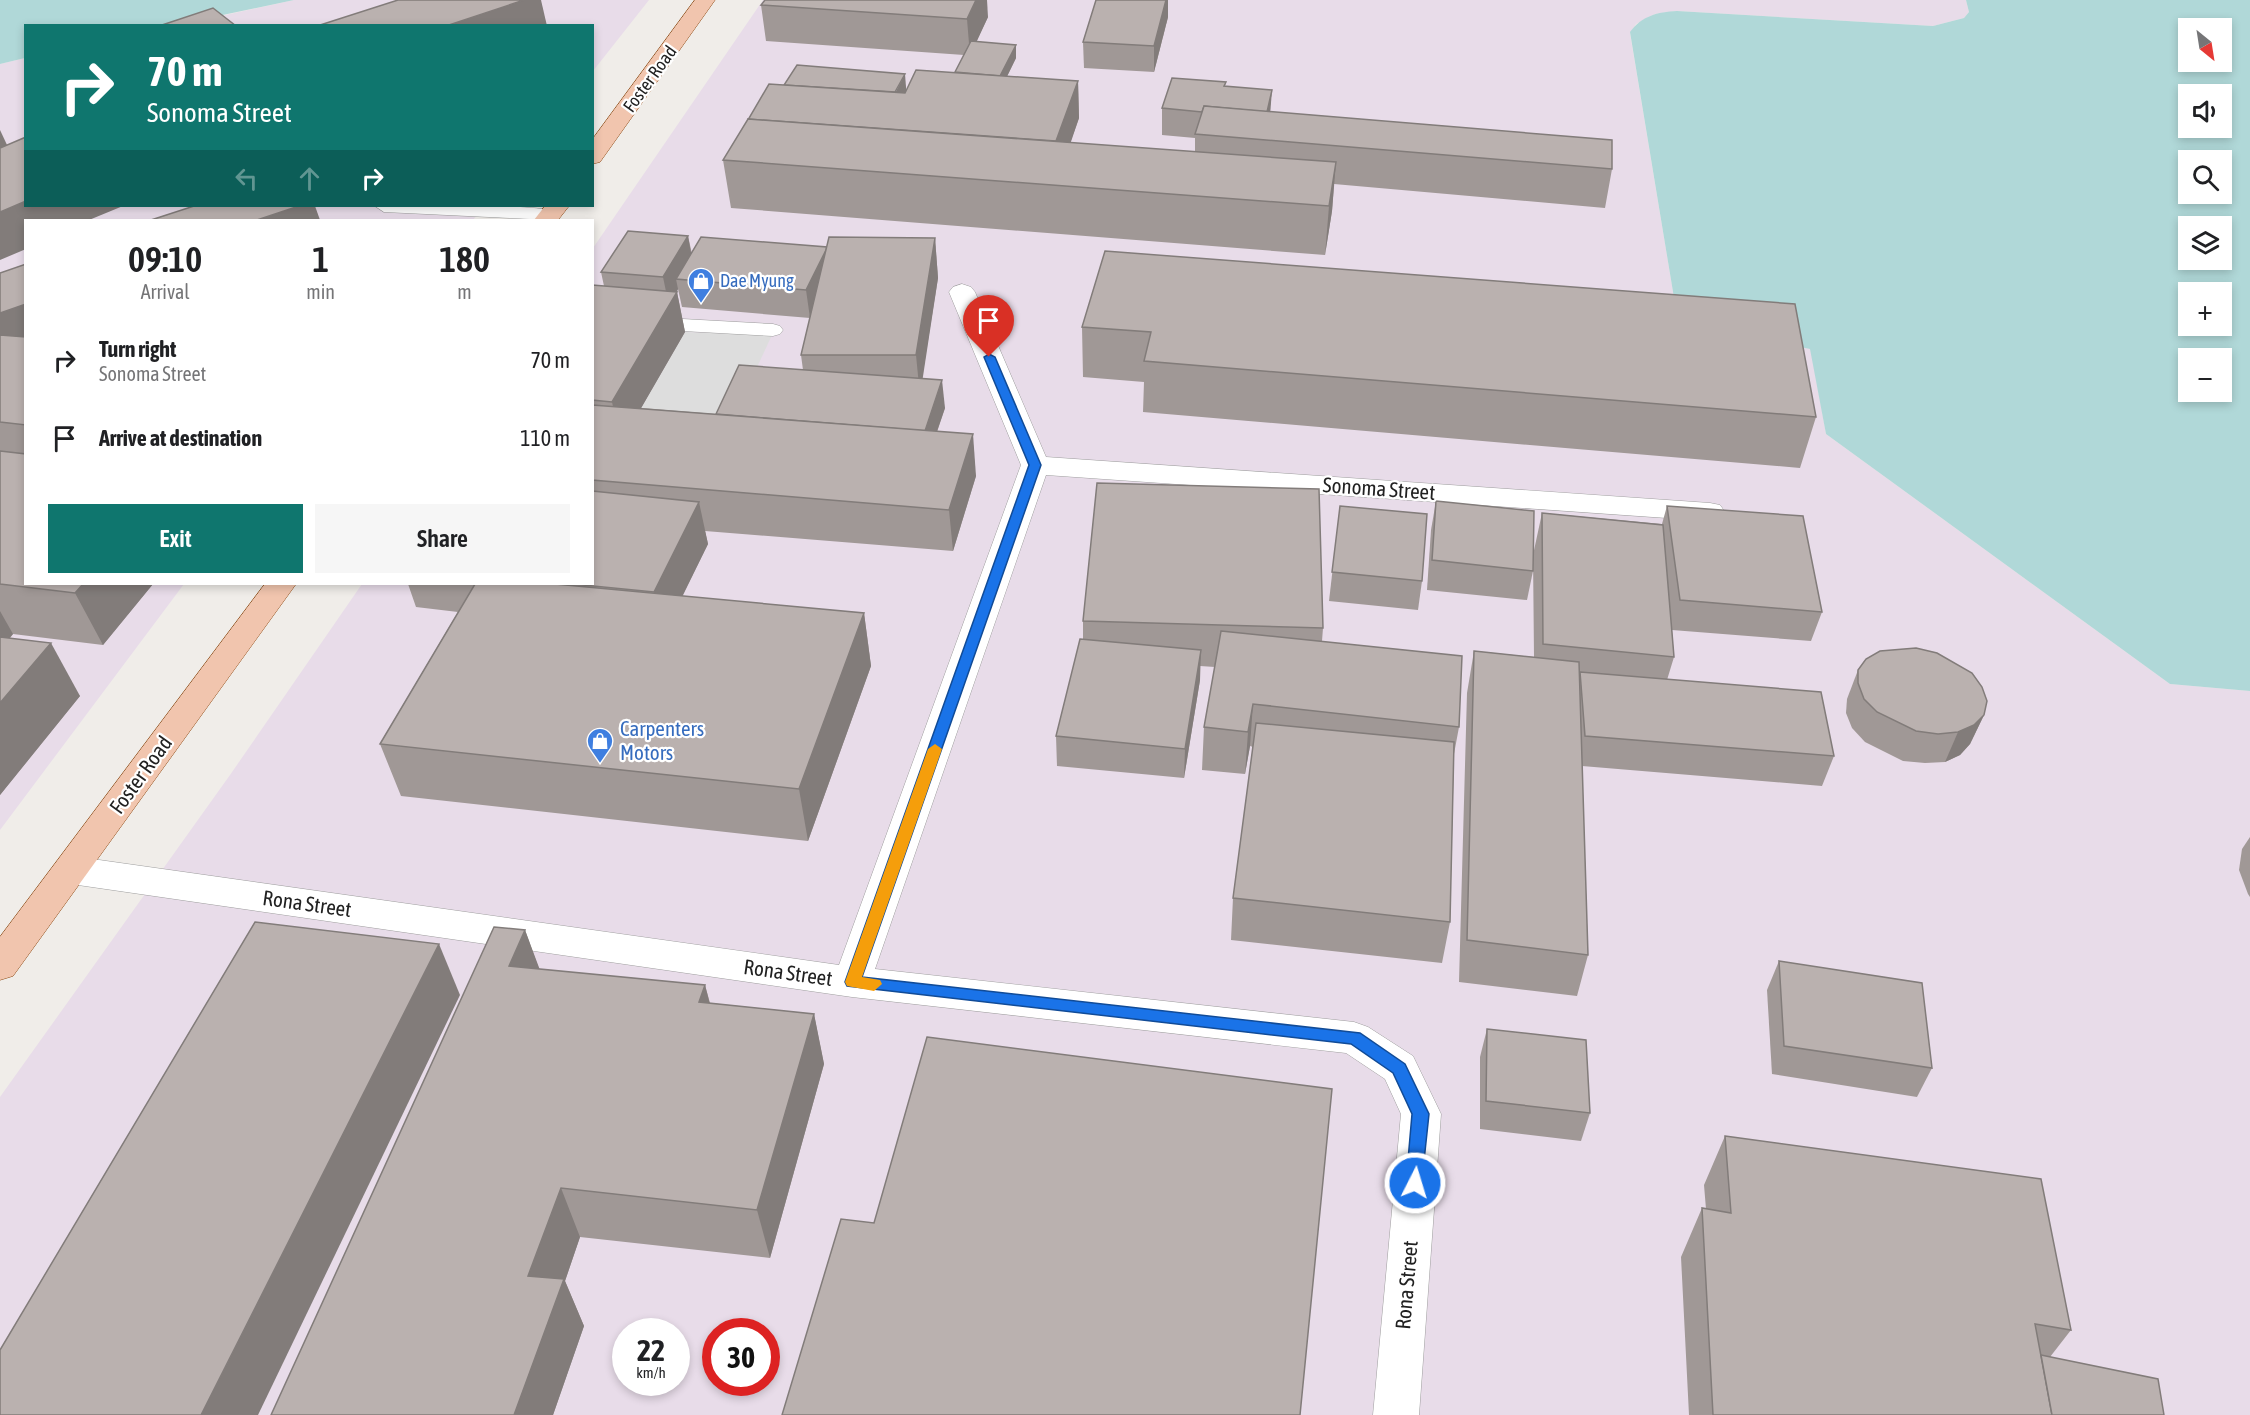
<!DOCTYPE html>
<meta charset="utf-8">
<style>
body{margin:0;font-family:"Asap Condensed",sans-serif;background:#f6f6f6;color:#202124;height:100vh;display:flex;flex-direction:column;font-size:22px;white-space:nowrap}
*{box-sizing:border-box;margin:0}
p{font-size:20px;color:#757577}
.icon{flex:none;width:33px;height:33px;fill:none;stroke:currentColor;stroke-width:2;stroke-linecap:round;stroke-linejoin:round}
.map{position:relative;flex:1;overflow:hidden}
.details{position:absolute;left:24px;top:219px;width:570px;height:366px;display:flex;flex-direction:column;background:#fff;border-radius:0px;box-shadow:0 3px 9px #0003}
.details>*{flex:none}
.top-card{position:absolute;left:24px;top:24px;width:570px;height:183px;border-radius:0px;box-shadow:0 3px 9px #0003;background:#0f766e;color:#fff;overflow:hidden}
.needle{width:39px;rotate:150deg}
.buttons{position:absolute;left:2178px;top:18px;display:grid;gap:12px}
.buttons a{display:grid;place-items:center;width:54px;height:54px;border-radius:0px;background:#fff;box-shadow:0 3px 9px #0003;font-size:30px}
.speed{position:absolute;left:612px;top:1318px;display:flex;gap:12px;font-size:30px;font-weight:700;text-align:center}
.speed>*{display:grid;place-content:center;width:78px;height:78px;border-radius:50%;background:#fff;box-shadow:0 3px 9px #0003;line-height:1}
.speed small{font-size:15px;font-weight:400}
.speed .limit{border:9px solid #d22;background:#fff;color:#111}
.pin{position:absolute;display:grid;place-items:center;width:51px;height:51px;color:#fff;margin:-62px -26px;border-radius:50% 50% 50% 0;rotate:-45deg;box-shadow:0 0 6px #0007}
.pin .icon{rotate:45deg}
.me{position:absolute;width:66px;margin:-33px;rotate:5deg;stroke-linejoin:round;filter:drop-shadow(0 0 4px #0008)}
.turn{display:flex;align-items:center;gap:21px;height:126px;padding:0 24px;font-size:27px}
.turn .icon{width:78px;height:78px;stroke-width:2.5}
.turn b{display:block;font-size:42px;line-height:51px}
.lanes{display:flex;align-items:center;height:57px;padding:0 24px;background:#0003;justify-content:center;gap:30px;direction:ltr}
.lanes .off{opacity:.35}
.eta{display:flex;justify-content:space-evenly;align-items:center;height:102px;text-align:center}
.eta b{font-size:36px;font-weight:600;line-height:42px}
.primary-button{display:flex;gap:12px;margin-top:auto;padding:12px 24px}
.primary-button a{flex:1;height:69px;border-radius:0px;background:#0f766e;color:#fff;font-size:24px;font-weight:600;line-height:69px;text-align:center}
.primary-button a+a{background:#f6f6f6;color:#202124}
ul{padding:0;list-style:none}
li{display:flex;align-items:center;gap:18px;height:78px;padding:0 24px}
li div{flex:1}
li b{display:block;font-size:22px}
li em{font-style:normal}
.map>svg:first-child{display:block}
.industrial{fill:#e8dce9;fill-rule:evenodd}
.parking{fill:#ddd}
.water{fill:#b0d8d8;fill-rule:evenodd}
.lines{fill:none;stroke-linecap:round;stroke-linejoin:round}
.service-casing{stroke:#9e9e9e;stroke-width:1}
.minor-casing{stroke:#9e9e9e;stroke-width:1}
.primary-casing{stroke:#8c4913;stroke-width:1}
.service{fill:#fff;fill-rule:evenodd}
.minor{fill:#fff;fill-rule:evenodd}
.primary{fill:#f1c5ae;fill-rule:evenodd}
.wall{fill:#a09896;fill-rule:evenodd}
.shaded-wall{fill:#827c7a}
.building{fill:#bab1af;stroke:#827c7a;stroke-width:1.5}
.route{fill:#1a73e8;stroke:#114b97;stroke-width:1.5}
.slow{fill:#f59e0b}
.labels{text-anchor:middle;stroke-width:4.5;stroke-linejoin:round;paint-order:stroke}
.far-street-label{font-size:18px;fill:#212121;stroke:#fff}
.far-shop-label{font-size:18px;fill:#366cbe;stroke:#fff;text-anchor:start}
.street-label{font-size:21px;fill:#212121;stroke:#fff}
.shop-label{font-size:21px;fill:#366cbe;stroke:#fff;text-anchor:start}
</style>
<div class="map">
<svg width="2250" height="1415" viewBox="0 0 2250 1415">
<rect width="100%" height="100%" fill="#f0ede9"/>
<g class="industrial">
<polygon points="294,0 649,0 593,71 592,26 175,26"/>
<path d="M763,0h1203l3,12 -5,6 -31,8 -256,-15 -22,3 -19,10 -6,9 48,289 133,27 15,85 344,250 80,7v724h-2250v-318l230,-322 132,-191h230l1,-336zM626,1332h50v51h-50zM716,1332h50v51h-50z"/>
<polygon points="25,58 26,206 485,206 473,220 26,220 26,584 184,584 0,830 0,64"/>
</g>
<polygon class="parking" points="685,332 772,335 716,455 621,443"/>
<g class="water">
<polygon points="0,0 294,0 175,25 26,26 25,58 0,64"/>
<path d="M1966,0h284v691l-80,-7 -344,-250 -16,-85 -132,-27 -48,-290c12,-16 27,-20 47,-21l256,15 31,-8 5,-6zM2188,28h34v34h-34zM2188,94h34v34h-34zM2188,160h34v34h-34zM2188,226h34v34h-34zM2188,292h34v34h-34zM2188,358h34v34h-34z"/>
</g>
<g class="lines">
<g class="service-casing">
<g id="service">
<path d="M375,206c21,-2 178,-3 185,8l-9,6 -167,-8z"/>
<polygon points="592,314 773,324 780,326 783,330 780,334 773,336 592,326"/>
</g>
</g>
<g class="minor-casing">
<polygon id="minor" points="962,284 971,287 975,292 1046,457 1710,503 1720,505 1725,512 1720,519 1710,521 1046,475 875,969 1354,1022 1368,1027 1413,1056 1441,1114 1419,1415 1373,1415 1401,1114 1385,1079 1346,1053 852,997 71,884 58,880 53,870 58,860 71,856 839,965 1021,465 949,292 953,287"/>
</g>
<g class="primary-casing">
<g id="primary">
<polygon points="695,0 715,0 600,162 592,164 592,140"/>
<polygon points="545,206 569,206 558,220 534,220"/>
<polygon points="265,584 296,584 13,976 0,980 0,937"/>
</g>
</g>
<use href="#service" class="service"/>
<use href="#minor" class="minor"/>
<use href="#primary" class="primary"/>
</g>
<g class="wall">
<polygon points="1096,0 1168,0 1168,17 1154,72 1084,68 1083,42"/>
<polygon points="761,5 988,17 976,42 1016,45 1016,58 1007,76 1078,81 1079,118 1070,143 1195,152 1195,138 1162,135 1162,108 1226,82 1225,86 1271,112 1612,169 1605,208 1334,184 1332,211 1325,255 731,208 723,160 955,73 964,55 766,41"/>
<path d="M688,236l4,18 135,-7 108,-9 3,40 -16,100 23,30 -8,24 39,44 -23,75 -248,-20 3,13 -26,52 182,17 7,53 -63,175 -407,-45 -21,-52 78,-132 -42,-5 -8,-23h184v-299l12,1 -3,-14zM678,289l4,18 128,11 -9,37 2,15 -87,44 -75,-6 44,-76 -8,-40z"/>
<polygon points="1105,251 1816,417 1800,468 1143,412 1144,382 1083,377 1082,327"/>
<polygon points="26,264 26,584 153,584 103,645 13,634 10,638 80,696 0,795 0,273"/>
<polygon points="1436,501 1533,571 1527,600 1427,590 1431,530"/>
<polygon points="1340,506 1422,581 1418,610 1329,601"/>
<polygon points="1667,506 1822,612 1811,641 1672,630 1674,657 1667,680 1834,756 1822,786 1582,766 1588,955 1577,996 1459,982 1467,693 1474,651 1534,657 1533,555 1542,513 1662,524"/>
<polygon points="1083,621 1323,628 1322,641 1459,727 1454,754 1450,922 1442,963 1231,940 1233,898 1253,747 1250,746 1245,774 1202,770 1204,727 1215,667 1200,666 1200,680 1184,778 1057,766 1056,736 1083,639"/>
<polygon points="1858,670 1984,715 1970,744 1960,755 1945,762 1925,763 1903,761 1865,742 1852,728 1846,713 1847,699"/>
<polygon points="2250,837 2250,897 2248,894 2239,870 2242,849"/>
<polygon points="525,930 539,969 705,985 710,1003 814,1014 824,1064 770,1258 580,1237 565,1281 584,1326 553,1415"/>
<polygon points="1779,961 1932,1068 1917,1097 1772,1074 1767,990"/>
<polygon points="1487,1029 1590,1113 1581,1141 1480,1129 1480,1057"/>
<polygon points="1725,1136 2071,1330 2050,1357 2164,1415 1689,1415 1681,1257 1702,1208 1706,1209 1704,1185"/>
</g>
<g class="shaded-wall">
<polygon points="524,0 541,0 547,26 446,26"/>
<polygon points="976,0 987,0 988,17 970,56 967,19"/>
<polygon points="1166,0 1168,0 1168,17 1154,72 1154,46"/>
<polygon points="1016,45 1016,58 1001,89 1000,76"/>
<polygon points="905,74 907,100 892,99"/>
<polygon points="1078,81 1079,118 1058,180 1056,141"/>
<polygon points="1272,90 1270,116 1266,116"/>
<polygon points="0,130 15,162 0,167"/>
<polygon points="1336,162 1332,211 1325,255 1329,206"/>
<polygon points="26,201 26,206 123,206 89,220 26,220 26,249 0,260 0,212"/>
<polygon points="299,206 315,206 320,220 257,220"/>
<polygon points="688,236 693,264 676,279 678,289 670,304 677,292 685,332 621,443 612,402 669,306 663,277"/>
<polygon points="935,238 938,278 920,396 916,355"/>
<polygon points="828,247 810,318 806,290"/>
<polygon points="26,304 26,351 0,361 0,313"/>
<polygon points="942,380 945,408 927,460 925,431"/>
<polygon points="973,434 976,476 953,551 949,510"/>
<polygon points="699,502 708,544 664,634 654,592"/>
<polygon points="83,584 153,584 103,645 75,593"/>
<polygon points="0,611 13,634 0,649"/>
<polygon points="864,613 871,666 808,841 799,789"/>
<polygon points="51,643 80,696 0,795 0,703"/>
<polygon points="1201,650 1200,680 1184,778 1185,749"/>
<polygon points="1253,704 1250,746 1245,774 1248,732"/>
<polygon points="1984,715 1970,744 1960,755 1945,762 1958,732"/>
<polygon points="525,930 544,981 509,966"/>
<polygon points="439,944 460,995 258,1415 201,1415"/>
<polygon points="705,985 718,1036 699,1002"/>
<polygon points="814,1014 824,1064 770,1258 757,1210"/>
<polygon points="561,1188 580,1237 565,1281 584,1326 553,1415 514,1415 528,1276"/>
</g>
<g class="building">
<polygon points="398,0 524,0 446,26 317,26"/>
<polygon points="765,0 976,0 967,19 761,5"/>
<polygon points="1096,0 1166,0 1154,46 1083,42"/>
<polygon points="213,8 236,26 159,26"/>
<polygon points="971,41 1016,45 1000,76 955,72"/>
<polygon points="797,65 905,74 895,92 784,85"/>
<polygon points="916,70 1078,81 1056,141 748,119 748,120 769,84 905,93"/>
<polygon points="1172,78 1226,82 1224,86 1272,90 1267,112 1204,106 1202,112 1162,108"/>
<polygon points="1204,106 1612,140 1612,169 1195,134"/>
<polygon points="748,119 1336,162 1329,206 723,160"/>
<polygon points="26,137 26,201 0,212 0,148"/>
<polygon points="194,206 299,206 257,220 151,220"/>
<polygon points="628,231 688,236 663,277 601,272"/>
<polygon points="701,237 827,247 826,250 806,290 676,279"/>
<polygon points="829,237 935,238 916,355 801,355"/>
<polygon points="1105,251 1795,304 1816,417 1144,361 1151,332 1082,327"/>
<polygon points="26,264 26,304 0,313 0,273"/>
<polygon points="592,285 677,292 612,402 592,400"/>
<polygon points="0,335 26,337 26,425 0,422"/>
<polygon points="739,365 942,380 925,431 716,414"/>
<polygon points="592,405 973,434 949,510 592,480"/>
<polygon points="0,451 26,454 26,584 83,584 75,593 0,584"/>
<polygon points="1097,483 1319,489 1323,628 1083,621"/>
<polygon points="592,491 699,502 654,592 573,584 592,584"/>
<polygon points="1436,501 1534,511 1533,571 1432,560"/>
<polygon points="1340,506 1427,514 1422,581 1332,572"/>
<polygon points="1667,506 1803,516 1822,612 1680,600"/>
<polygon points="1542,513 1663,525 1674,657 1543,644"/>
<polygon points="475,584 555,584 864,613 799,789 380,744"/>
<polygon points="1221,631 1462,656 1459,727 1253,704 1248,732 1204,727"/>
<polygon points="0,637 51,643 0,703"/>
<polygon points="1080,639 1201,650 1185,749 1056,736"/>
<polygon points="1916,648 1937,653 1972,673 1982,687 1987,701 1984,715 1974,725 1958,732 1938,734 1916,731 1877,712 1864,699 1858,683 1858,670 1866,659 1880,651"/>
<polygon points="1474,651 1579,662 1588,955 1467,940"/>
<polygon points="1580,672 1821,692 1834,756 1585,736"/>
<polygon points="1256,723 1454,742 1450,922 1233,898"/>
<polygon points="255,922 439,944 201,1415 0,1415 0,1350"/>
<polygon points="494,927 525,930 509,966 705,985 699,1002 814,1014 757,1210 561,1188 528,1276 564,1279 514,1415 271,1415"/>
<polygon points="1779,961 1922,983 1932,1068 1784,1046"/>
<polygon points="1487,1029 1586,1040 1590,1113 1486,1101"/>
<polygon points="927,1037 1332,1089 1300,1415 782,1415 841,1219 874,1223"/>
<polygon points="1725,1136 2041,1179 2071,1330 2035,1324 2052,1415 1713,1415 1702,1208 1731,1213"/>
<polygon points="2041,1355 2158,1379 2164,1415 2052,1415"/>
</g>
<polygon class="route" points="989,354 995,357 1041,465 862,977 1360,1033 1405,1064 1429,1114 1421,1189 1415,1191 1409,1189 1406,1183 1412,1114 1393,1073 1351,1044 847,986 845,982 1029,465 984,357"/>
<polygon class="slow" points="935,744 942,749 862,977 880,980 882,984 874,991 847,986 845,982 928,749"/>
<defs>
<g id="shop-pin" transform="scale(1.35)"><path d="M0 17L-7.5 6A9.5 9.5 0 1 1 7.5 6Z" fill="#3f7fe0" stroke="#fff"/><path d="M-5-2.5h2.3a2.7 3.5 0 0 1 5.4 0H5L5.5 6h-11ZM-1.5-2.5h3a1.5 2.3 0 0 0-3 0Z" fill="#fff"/></g>
</defs>
<g fill-rule="evenodd">
<use href="#shop-pin" x="701" y="281"/>
<use href="#shop-pin" x="600" y="741"/>
</g>
<g class="labels">
<g class="far-street-label">
<text transform="translate(650 79) rotate(-54)" y="6">Foster Road</text>
</g>
<g class="far-shop-label">
<text x="720" y="287">Dae Myung</text>
</g>
<g class="street-label">
<text transform="translate(1379 489) rotate(4)" y="7">Sonoma Street</text>
<text transform="translate(141 775) rotate(-54)" y="7">Foster Road</text>
<text transform="translate(307 904) rotate(8)" y="7">Rona Street</text>
<text transform="translate(788 973) rotate(8)" y="7">Rona Street</text>
<text transform="translate(1407 1285) rotate(-85)" y="7">Rona Street</text>
</g>
<g class="shop-label">
<text x="620" y="736">Carpenters<tspan x="620" dy="24">Motors</tspan></text>
</g>
</g>
</svg>
<div class="buttons">
<a><svg class="needle" viewBox="-14 -14 28 28"><path d="M0-13l5 13h-10z" fill="#e53935"/><path d="M0 13l5-13h-10z" fill="#757577"/></svg></a>
<a><svg class="icon" aria-label="sound" viewBox="0 0 24 24"><path d="M4 9h4l5-4v14l-5-4H4zM17 9q2 3 0 6"/></svg></a>
<a><svg class="icon" aria-label="search" viewBox="0 0 24 24"><circle cx="10" cy="10" r="6"/><path d="M15 15l6 6"/></svg></a>
<a><svg class="icon" aria-label="layers" viewBox="0 0 24 24"><path d="M12 4l9 5-9 5-9-5zM3 14l9 5 9-5"/></svg></a>
<a>+</a>
<a>−</a>
</div>
<div class="speed"><div>22<small>km/h</small></div><div class="limit">30</div></div>
<div class="pin" style="left:989px;top:357px;background:#d93025"><svg class="icon" aria-label="arrive" viewBox="0 0 24 24"><path d="M6 21V4h12l-3 4 3 4H6"/></svg></div>
<svg class="me" style="left:1415px;top:1183px" viewBox="-20 -20 40 40"><circle r="17" fill="#1a73e8" stroke="#fff" stroke-width="3"/><path d="M0-11L8 9 0 5-8 9z" fill="#fff"/></svg>
<div class="top-card">
<div class="turn"><svg class="icon" aria-label="right" viewBox="0 0 24 24"><path d="M7 20v-9h11M14 6l5 5-5 5"/></svg><div><b>70 m</b>Sonoma Street</div></div>
<div class="lanes"><svg class="icon off" aria-label="left" viewBox="0 0 24 24"><path d="M17 20v-9H6M10 6l-5 5 5 5"/></svg><svg class="icon off" aria-label="ahead" viewBox="0 0 24 24"><path d="M12 20V5M6 11l6-6 6 6"/></svg><svg class="icon" aria-label="right" viewBox="0 0 24 24"><path d="M7 20v-9h11M14 6l5 5-5 5"/></svg></div>
</div>
<section class="details">
<div class="eta">
<div><b>09:10</b><p>Arrival</p></div>
<div><b>1</b><p>min</p></div>
<div><b>180</b><p>m</p></div>
</div>
<ul>
<li><svg class="icon" aria-label="right" viewBox="0 0 24 24"><path d="M7 20v-9h11M14 6l5 5-5 5"/></svg><div><b>Turn right</b><p>Sonoma Street</p></div><em>70 m</em></li>
<li><svg class="icon" aria-label="arrive" viewBox="0 0 24 24"><path d="M6 21V4h12l-3 4 3 4H6"/></svg><div><b>Arrive at destination</b></div><em>110 m</em></li>
</ul>
<div class="primary-button"><a>Exit</a><a>Share</a></div>
</section>
</div>
